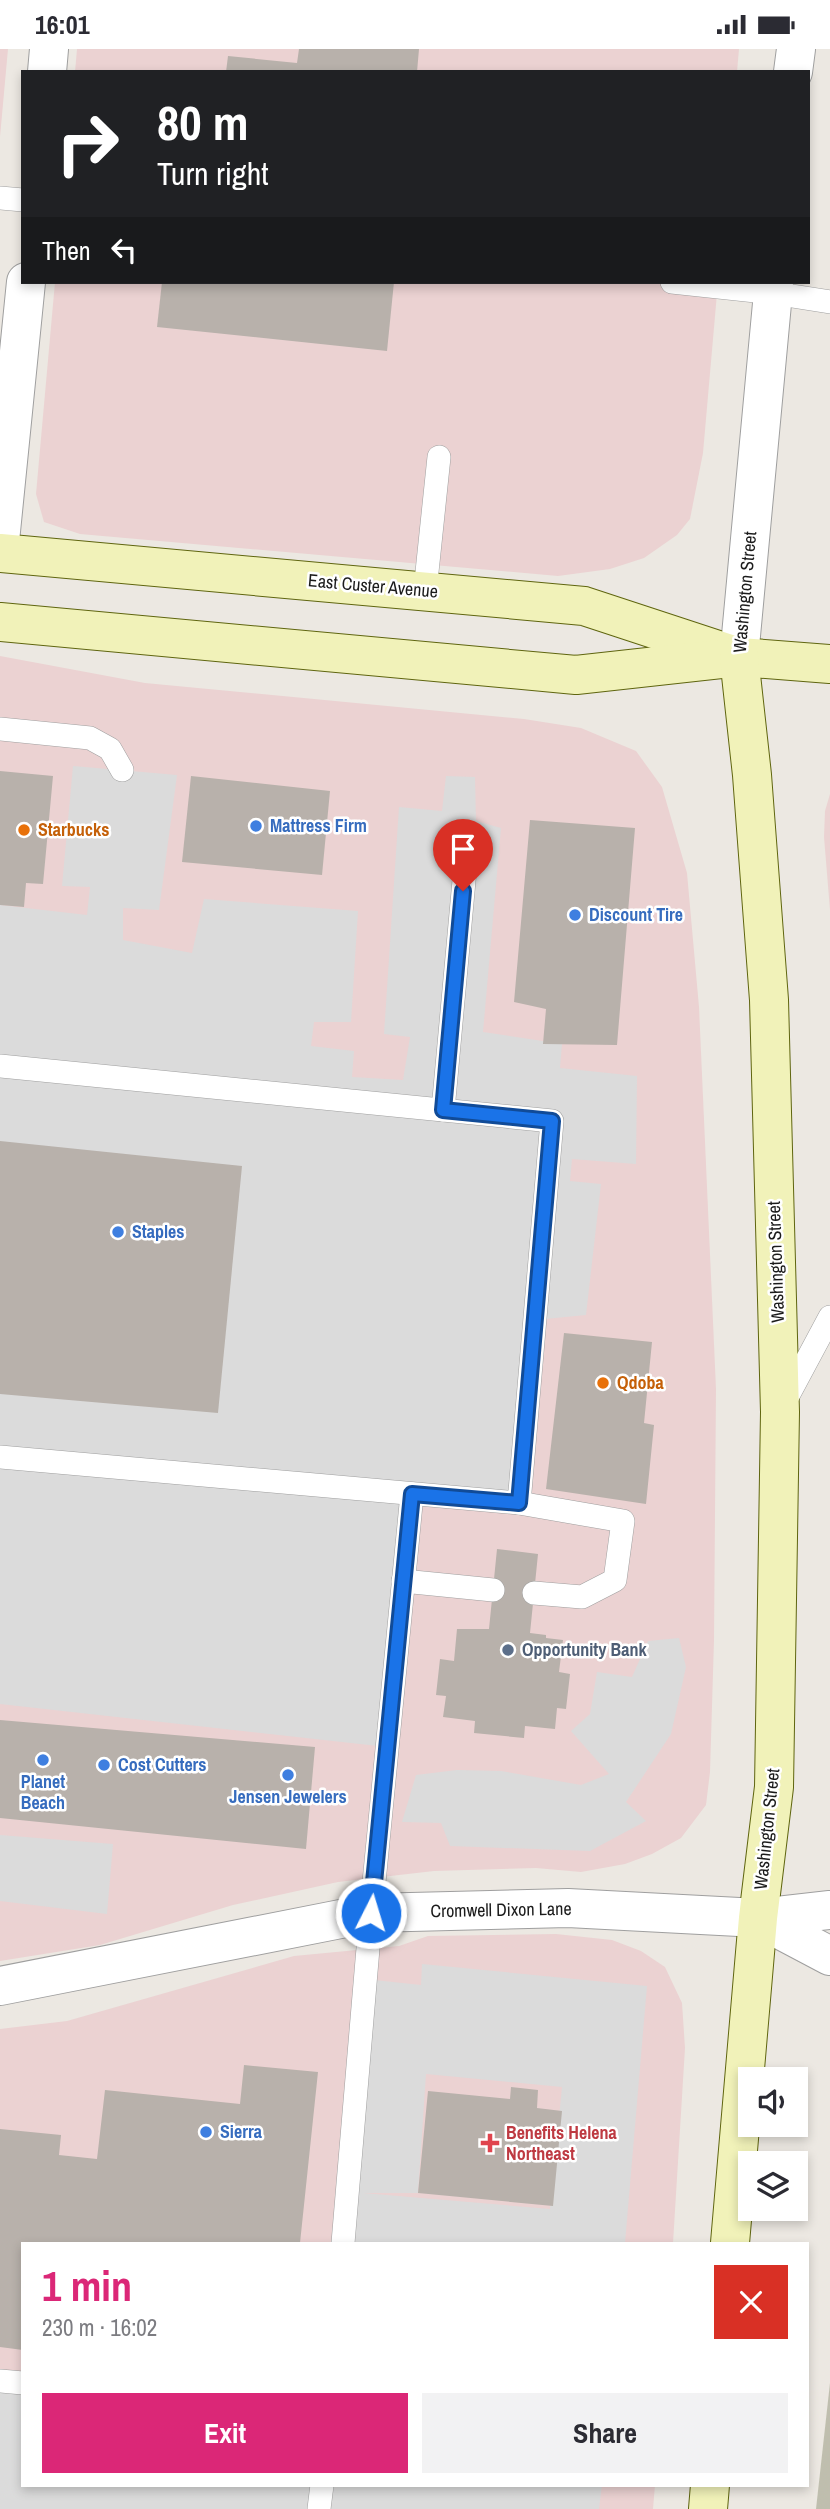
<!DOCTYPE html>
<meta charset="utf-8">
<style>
body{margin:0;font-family:"Archivo Narrow",sans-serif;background:#f2f2f3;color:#2b2b33;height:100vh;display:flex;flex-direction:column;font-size:26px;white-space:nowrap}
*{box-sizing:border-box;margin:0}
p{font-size:23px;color:#7c7c81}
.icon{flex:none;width:38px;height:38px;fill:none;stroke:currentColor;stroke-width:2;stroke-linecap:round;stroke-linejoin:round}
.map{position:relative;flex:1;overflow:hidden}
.panel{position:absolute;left:21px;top:2193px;width:788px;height:245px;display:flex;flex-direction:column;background:#fff;border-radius:0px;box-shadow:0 4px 10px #0003}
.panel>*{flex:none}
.guide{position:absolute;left:21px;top:21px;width:789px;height:214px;border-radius:0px;box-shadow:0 4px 10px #0003;background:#202124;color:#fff;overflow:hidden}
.controls{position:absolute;left:738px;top:2018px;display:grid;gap:14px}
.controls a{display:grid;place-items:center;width:70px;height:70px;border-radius:0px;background:#fff;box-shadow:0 4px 10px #0003;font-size:35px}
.pin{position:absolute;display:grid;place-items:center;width:60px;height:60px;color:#fff;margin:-72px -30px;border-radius:50% 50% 50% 0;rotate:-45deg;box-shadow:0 0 7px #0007}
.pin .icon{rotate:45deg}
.me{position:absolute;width:77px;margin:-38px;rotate:5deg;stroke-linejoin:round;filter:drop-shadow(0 0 5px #0008)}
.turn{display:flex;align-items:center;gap:24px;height:147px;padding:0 21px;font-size:32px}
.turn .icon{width:91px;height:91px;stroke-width:2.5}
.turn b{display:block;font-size:49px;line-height:60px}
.then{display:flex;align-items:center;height:66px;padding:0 21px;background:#0003;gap:14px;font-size:26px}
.round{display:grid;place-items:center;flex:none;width:74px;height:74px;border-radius:0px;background:#f2f2f3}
.headline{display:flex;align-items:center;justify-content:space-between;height:119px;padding:0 21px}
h1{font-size:42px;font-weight:700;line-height:52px;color:#db2777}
.cta{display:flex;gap:14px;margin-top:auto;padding:14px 21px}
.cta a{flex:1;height:80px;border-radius:0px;background:#db2777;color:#fff;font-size:28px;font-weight:700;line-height:80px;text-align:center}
.cta a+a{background:#f2f2f3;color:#2b2b33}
.status{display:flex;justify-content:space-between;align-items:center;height:49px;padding:0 35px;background:#fff;direction:ltr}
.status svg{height:19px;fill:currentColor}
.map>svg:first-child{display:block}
.commercial{fill:#ebd2d2}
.construction{fill:#bfbeae}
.parking{fill:#dbdbdb;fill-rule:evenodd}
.building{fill:#b8b1ab}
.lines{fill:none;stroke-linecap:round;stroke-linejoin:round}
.service-casing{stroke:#9f9f9f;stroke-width:24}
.minor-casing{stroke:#9f9f9f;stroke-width:40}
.tertiary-casing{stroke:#9f9f9f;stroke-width:40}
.secondary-casing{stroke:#5f650f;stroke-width:40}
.service{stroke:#fff;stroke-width:23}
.minor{stroke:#fff;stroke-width:38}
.tertiary{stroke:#fff;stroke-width:38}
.secondary{stroke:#f1f2b9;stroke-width:38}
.route-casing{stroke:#114b97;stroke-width:18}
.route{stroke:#1a73e8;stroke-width:12}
.shop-dot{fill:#3f7fe0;stroke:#fff;stroke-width:2.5}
.food-dot{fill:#e8710a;stroke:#fff;stroke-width:2.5}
.service-dot{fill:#5c6f8a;stroke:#fff;stroke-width:2.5}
.health-dot{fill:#e0444e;stroke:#fff;stroke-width:2.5}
.labels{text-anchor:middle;stroke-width:5;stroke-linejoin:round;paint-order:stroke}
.street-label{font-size:18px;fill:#1b1b1b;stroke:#fff}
.shop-label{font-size:18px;font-weight:bold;fill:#366cbe;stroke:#fff;text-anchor:start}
.food-label{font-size:18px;font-weight:bold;fill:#c56008;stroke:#fff;text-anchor:start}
.service-label{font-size:18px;font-weight:bold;fill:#4e5e75;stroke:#fff;text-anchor:start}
.health-label{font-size:18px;font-weight:bold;fill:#be3a42;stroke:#fff;text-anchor:start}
</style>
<div class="status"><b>16:01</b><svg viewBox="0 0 49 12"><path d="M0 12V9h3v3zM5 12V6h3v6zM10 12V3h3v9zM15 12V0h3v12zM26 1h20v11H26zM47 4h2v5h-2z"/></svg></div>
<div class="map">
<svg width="830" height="2460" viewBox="0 0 830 2460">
<rect width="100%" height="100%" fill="#ece8e2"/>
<g class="commercial">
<polygon points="0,0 8,0 0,88"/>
<polygon points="77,0 739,0 737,23 75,23"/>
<polygon points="55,233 718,233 703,404 690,470 677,486 644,509 610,520 558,527 80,485 44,473 36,445"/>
<polygon points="0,607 145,634 524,670 581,679 636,702 662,738 687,824 699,958 716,1340 714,1591 710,1723 706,1756 681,1789 652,1805 625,1815 581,1823 536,1819 434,1822 338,1833 233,1856 100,1896 0,1912"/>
<polygon points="830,745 830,861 824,788 825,762"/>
<polygon points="556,1885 612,1891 641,1902 665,1918 682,1954 685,1999 673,2194 23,2194 23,2436 655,2436 653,2460 0,2460 0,1980 67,1972 294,1907 399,1897 428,1887"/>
</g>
<polygon class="construction" points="830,2334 830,2460 816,2460"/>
<g class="parking">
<polygon points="73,717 177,726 159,861 123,859 123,891 192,904 204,850 358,862 351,973 314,973 311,997 354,1002 352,1028 403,1031 410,988 384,985 399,758 442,762 446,727 475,728 476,772 501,779 483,983 562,995 560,1019 637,1027 636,1115 572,1110 570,1132 601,1135 586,1266 535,1271 519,1454 412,1445 387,1698 0,1655 0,856 87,866 90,838 62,837"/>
<polygon points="679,1589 686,1618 671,1685 626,1753 646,1772 590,1802 450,1797 441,1774 402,1773 416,1726 457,1721 501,1722 581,1736 609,1725 571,1682 590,1665 597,1623 632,1628 648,1592"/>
<polygon points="0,1786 113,1795 107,1865 0,1852"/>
<path d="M422,1915l225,22 -22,257h-282l22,-264 56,6zM426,2025l136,13 -12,122 -187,-16h55z"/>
<polygon points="0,2332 23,2334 23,2436 602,2436 599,2460 0,2460"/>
</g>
<g class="building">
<polygon points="299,0 419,0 417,23 226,23 228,7 297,14"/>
<polygon points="162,233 394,233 387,302 157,278"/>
<polygon points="0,722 53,727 43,835 26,834 24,858 0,856"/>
<polygon points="191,727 330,742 322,826 182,813"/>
<polygon points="530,771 635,779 617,996 543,995 546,960 514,953"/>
<polygon points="0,1092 242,1117 218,1364 0,1345"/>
<polygon points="564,1284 652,1293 644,1374 654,1376 646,1455 546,1440"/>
<polygon points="497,1500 538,1505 530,1584 546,1586 546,1589 563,1591 559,1623 570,1625 566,1660 557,1659 555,1680 525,1677 524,1689 474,1684 475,1672 443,1668 446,1647 436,1646 440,1610 454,1612 457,1580 489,1580"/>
<polygon points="0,1671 315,1698 306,1800 0,1769"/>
<polygon points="244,2016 318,2023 300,2194 23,2194 23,2301 0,2298 0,2080 61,2086 59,2106 97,2110 105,2041 240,2055"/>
<polygon points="511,2038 538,2041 537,2059 562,2062 553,2157 418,2144 428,2042 510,2050"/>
</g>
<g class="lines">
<g class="service-casing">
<g id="service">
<polyline points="0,149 23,151"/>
<polyline points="672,233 773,244 830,253"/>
<polyline points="425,542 439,408"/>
<polyline points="0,680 90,689 110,700 122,721"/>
<polyline points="0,1017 552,1072 519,1454 0,1408"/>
<polyline points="443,1061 468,788"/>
<polyline points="784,1354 830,1268"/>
<polyline points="519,1454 623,1472 615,1531 582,1548 534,1544"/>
<polyline points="403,1532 493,1541"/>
<polyline points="343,2194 371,1864 412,1445"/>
<polyline points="0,2332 23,2334"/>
<polyline points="319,2460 322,2436"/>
</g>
</g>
<g class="minor-casing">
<g id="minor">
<polyline points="47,23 49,0"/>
<polyline points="0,492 26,233"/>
<polyline points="758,1869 830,1907"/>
<polyline points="0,1937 371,1864 568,1859 758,1869 830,1861"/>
</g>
</g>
<g class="tertiary-casing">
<g id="tertiary">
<polyline points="793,23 796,0"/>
<polyline points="739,608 774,233"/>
</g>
</g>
<g class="secondary-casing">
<g id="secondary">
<polyline points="0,504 584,557 727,604"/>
<polyline points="0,573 576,626 739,608 830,615"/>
<polyline points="730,2194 758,1869 774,1738 780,1363 769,951 752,726 739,608"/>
<polyline points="708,2460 710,2436"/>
</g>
</g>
<use href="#service" class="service"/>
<use href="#minor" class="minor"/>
<use href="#tertiary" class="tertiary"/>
<use href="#secondary" class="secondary"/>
</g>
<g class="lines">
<g class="route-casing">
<polyline id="route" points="371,1864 412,1445 519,1454 552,1072 443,1061 463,842"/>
</g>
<use href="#route" class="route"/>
</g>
<g class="shop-dot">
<circle cx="256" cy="777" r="7"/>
<circle cx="575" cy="866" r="7"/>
<circle cx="118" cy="1183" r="7"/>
<circle cx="43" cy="1711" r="7"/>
<circle cx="104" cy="1716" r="7"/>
<circle cx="288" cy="1726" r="7"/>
<circle cx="206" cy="2083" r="7"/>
</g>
<g class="food-dot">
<circle cx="24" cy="781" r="7"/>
<circle cx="603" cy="1334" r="7"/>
</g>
<circle class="service-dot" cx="508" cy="1601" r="7"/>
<path class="health-dot" d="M486.5 2083.5h7v7h7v7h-7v7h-7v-7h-7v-7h7z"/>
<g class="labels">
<g class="street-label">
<text transform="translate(373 537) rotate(5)" y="6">East Custer Avenue</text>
<text transform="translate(745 543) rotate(-85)" y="6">Washington Street</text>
<text transform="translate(776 1213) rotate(-92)" y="6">Washington Street</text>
<text transform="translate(767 1780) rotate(-84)" y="6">Washington Street</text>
<text transform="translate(501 1861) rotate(-1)" y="6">Cromwell Dixon Lane</text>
</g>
<g class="shop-label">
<text x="270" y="783">Mattress Firm</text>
<text x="589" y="872">Discount Tire</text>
<text x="132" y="1189">Staples</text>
<text x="118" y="1722">Cost Cutters</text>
<text x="43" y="1739" text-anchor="middle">Planet<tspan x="43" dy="21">Beach</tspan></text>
<text x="288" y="1754" text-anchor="middle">Jensen Jewelers</text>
<text x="220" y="2089">Sierra</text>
</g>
<g class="food-label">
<text x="38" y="787">Starbucks</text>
<text x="617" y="1340">Qdoba</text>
</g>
<g class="service-label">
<text x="522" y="1607">Opportunity Bank</text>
</g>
<g class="health-label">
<text x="506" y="2090">Benefits Helena<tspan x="506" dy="21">Northeast</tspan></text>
</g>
</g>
</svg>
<div class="controls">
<a><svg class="icon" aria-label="sound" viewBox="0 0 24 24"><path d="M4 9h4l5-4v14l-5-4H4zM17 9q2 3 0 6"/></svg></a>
<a><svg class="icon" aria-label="layers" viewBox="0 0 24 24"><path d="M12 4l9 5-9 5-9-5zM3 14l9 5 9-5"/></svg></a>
</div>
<div class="pin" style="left:463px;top:842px;background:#d93025"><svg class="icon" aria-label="arrive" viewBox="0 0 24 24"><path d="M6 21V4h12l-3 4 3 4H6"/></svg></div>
<svg class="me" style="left:371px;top:1864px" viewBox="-20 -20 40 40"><circle r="17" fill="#1a73e8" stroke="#fff" stroke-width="3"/><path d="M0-11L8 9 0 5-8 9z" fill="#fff"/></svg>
<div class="guide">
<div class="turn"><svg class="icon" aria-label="right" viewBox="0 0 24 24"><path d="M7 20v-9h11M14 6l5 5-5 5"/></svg><div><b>80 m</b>Turn right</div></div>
<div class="then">Then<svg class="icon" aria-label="left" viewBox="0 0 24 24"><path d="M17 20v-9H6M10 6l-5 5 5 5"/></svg></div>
</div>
<section class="panel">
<div class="headline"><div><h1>1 min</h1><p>230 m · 16:02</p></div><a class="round" style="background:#d93025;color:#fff"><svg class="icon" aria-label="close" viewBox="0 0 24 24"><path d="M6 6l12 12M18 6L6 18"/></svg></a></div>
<div class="cta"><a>Exit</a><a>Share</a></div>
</section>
</div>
